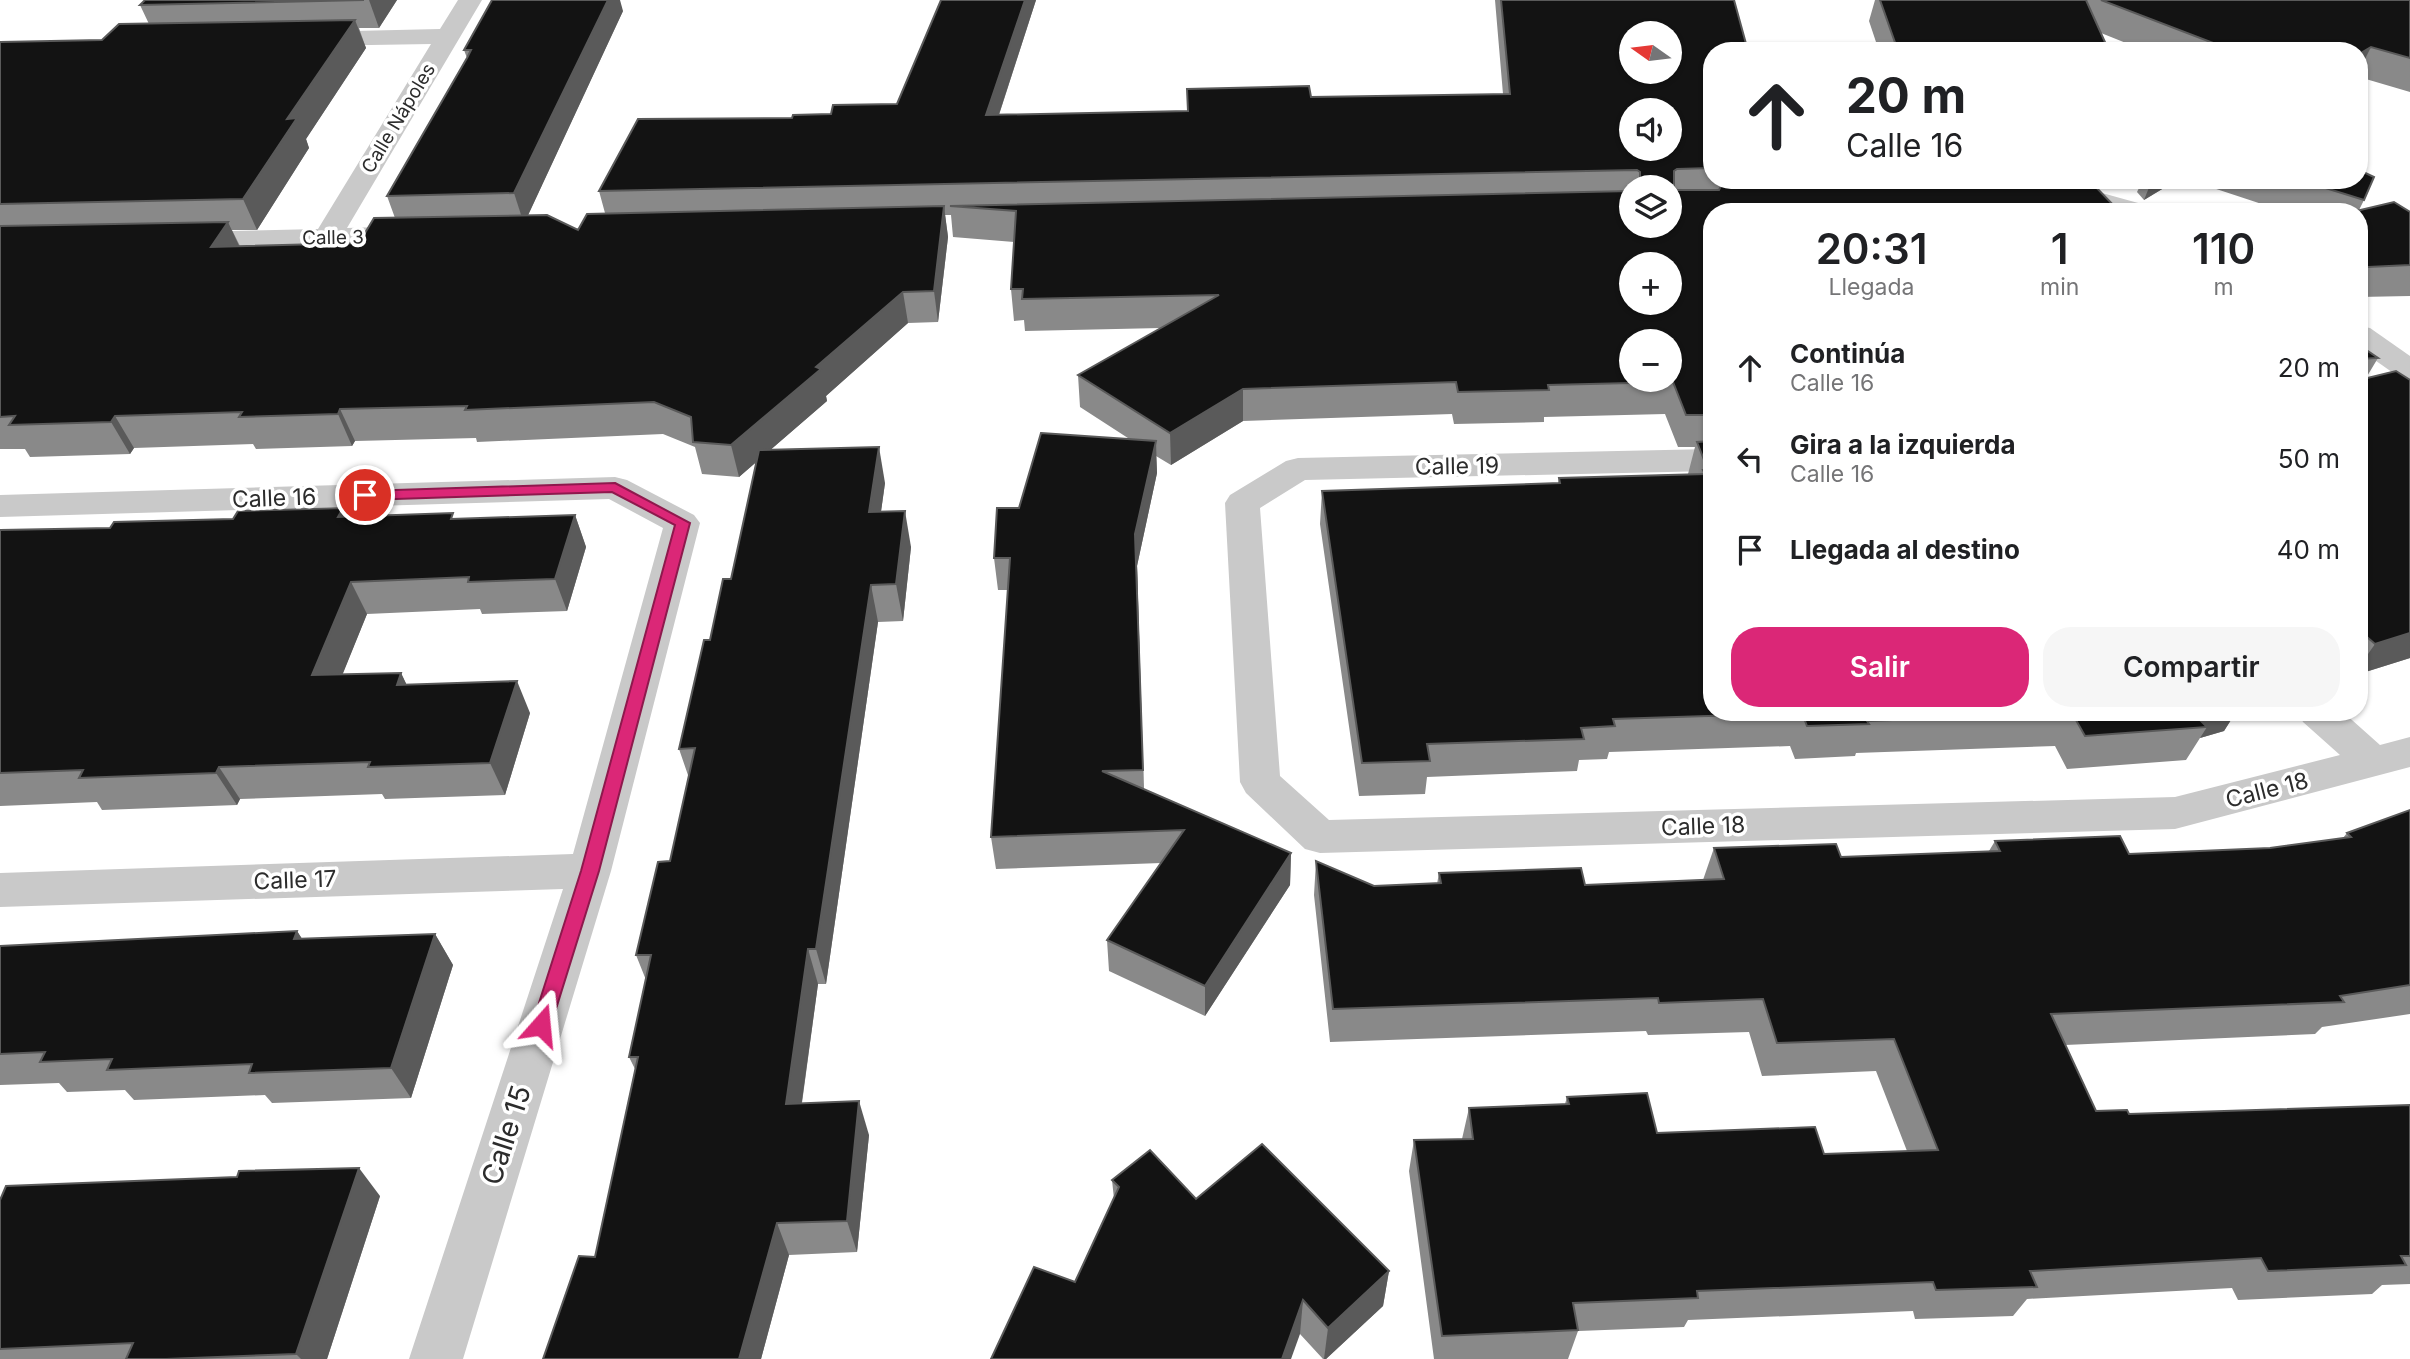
<!DOCTYPE html>
<html lang="es">
<meta charset="utf-8">
<style>
body{margin:0;font-family:Inter,sans-serif;background:#f6f6f6;color:#202124;height:100vh;display:flex;flex-direction:column;font-size:26px;white-space:nowrap}
*{box-sizing:border-box;margin:0}
p{font-size:23px;color:#757577}
.icon{flex:none;width:38px;height:38px;fill:none;stroke:currentColor;stroke-width:2;stroke-linecap:round;stroke-linejoin:round}
.map{position:relative;flex:1;overflow:hidden}
.drawer{position:absolute;left:1703px;top:203px;width:665px;height:518px;display:flex;flex-direction:column;background:#fff;border-radius:28px;box-shadow:0 2px 5px #0004}
.drawer>*{flex:none}
.top-card{position:absolute;left:1703px;top:42px;width:665px;height:147px;border-radius:28px;box-shadow:0 2px 5px #0004;background:#fff;color:#202124;overflow:hidden}
.needle{width:46px;rotate:284deg}
.controls{position:absolute;left:1619px;top:21px;display:grid;gap:14px}
.controls a{display:grid;place-items:center;width:63px;height:63px;border-radius:50%;background:#fff;box-shadow:0 2px 5px #0004;font-size:35px}
.pin{position:absolute;display:grid;place-items:center;width:60px;height:60px;color:#fff;margin:-30px;border:4px solid #fff;border-radius:50%;box-shadow:0 2px 7px #0007}
.me{position:absolute;width:77px;margin:-38px;rotate:18deg;stroke-linejoin:round;filter:drop-shadow(0 0 5px #0008)}
.turn{display:flex;align-items:center;gap:24px;height:147px;padding:0 28px;font-size:32px}
.turn .icon{width:91px;height:91px;stroke-width:2.5}
.turn b{display:block;font-size:49px;line-height:60px}
.eta{display:flex;justify-content:space-evenly;align-items:center;height:119px;text-align:center}
.eta b{font-size:42px;font-weight:600;line-height:49px}
.cta{display:flex;gap:14px;margin-top:auto;padding:14px 28px}
.cta a{flex:1;height:80px;border-radius:28px;background:#db2777;color:#fff;font-size:28px;font-weight:600;line-height:80px;text-align:center}
.cta a+a{background:#f6f6f6;color:#202124}
ul{padding:0;list-style:none}
li{display:flex;align-items:center;gap:21px;height:91px;padding:0 28px}
li div{flex:1}
li b{display:block;font-size:26px}
li em{font-style:normal}
.map>svg:first-child{display:block}
.lines{fill:none;stroke-linecap:round;stroke-linejoin:round}
.minor{fill:#c9c9c9;fill-rule:evenodd}
.wall{fill:#898989;fill-rule:evenodd}
.shaded-wall{fill:#5a5a5a}
.building{fill:#131313;stroke:#5a5a5a;stroke-width:2;fill-rule:evenodd}
.route{fill:#db2777;stroke:#8e194d;stroke-width:2}
.labels{text-anchor:middle;stroke-width:7;stroke-linejoin:round;paint-order:stroke}
.far-street-label{font-size:19px;fill:#2c2c2c;stroke:#fff}
.street-label{font-size:23px;fill:#2c2c2c;stroke:#fff}
.near-street-label{font-size:28px;fill:#2c2c2c;stroke:#fff}
</style>
<div class="map">
<svg width="2410" height="1359" viewBox="0 0 2410 1359">
<rect width="100%" height="100%" fill="#fff"/>
<g class="lines">
<g class="minor">
<polygon points="458,0 482,0 347,228 414,226 424,229 428,235 424,241 414,244 184,250 174,247 170,241 174,235 184,232 318,229 431,44 310,46 301,44 298,39 301,34 310,32 440,29"/>
<polygon points="2102,193 2149,206 2153,212 2060,210 2050,208 2046,202 2050,196"/>
<polygon points="2359,326 2370,328 2410,356 2410,380 2399,377 2359,349"/>
<polygon points="1712,449 1712,471 1305,480 1260,508 1280,776 1329,820 2175,797 2340,755 2303,722 2298,712 2343,712 2380,745 2410,737 2410,767 2175,829 1320,853 1305,849 1246,793 1240,782 1225,503 1230,495 1286,461 1298,458"/>
<polygon points="615,477 627,480 694,515 700,523 611,871 463,1359 409,1359 563,889 0,907 0,873 573,854 663,528 609,499 0,517 0,495"/>
</g>
</g>
<g class="wall">
<path d="M145,0h252l-18,28h-20l7,20 -60,91 3,9 -52,82h-25l8,16 119,-3 36,-25 -8,-22 80,-138 -3,-8 159,-39 -95,204 50,15 27,-17 -6,-22 193,-73 39,-4 66,-10 44,-104h95l-37,115 188,-4v-22l124,8 192,-3 -8,-94h239l-22,51v129h350v1l-350,31v500h524l-12,19 -24,7 -14,22 -119,9 -12,-23 -199,7 -1,3 -60,3 -5,-13 -181,6 -2,7 -28,1 -2,11 -150,6 -2,17 -66,2 -39,-272 2,-33 236,-8 1,-5 129,-4 7,-27h-17l-13,-33 -121,3v5l-90,2 -2,-10 -209,7 -72,44 -15,-9 1,17 -20,93 7,223 147,64 -1,32 -85,131 -96,-45 -2,-31 54,-77 -165,6 -5,-32 17,-247h-10l-4,-32 25,-50 112,-68 -51,-33 -2,-32 83,-47 -136,3 -1,-11 -10,1 -3,-32 3,-47 -61,-5 -2,-22h-6l3,22 -10,85 -30,1 -82,73 1,5 -57,49 115,33 -4,28 30,36 -8,74 -25,1 -52,362h-8l-16,119 67,32 -12,117 -68,3 -28,104h-218l52,-102 40,-188 -6,-12 17,-77 -10,-25 34,-94 19,-83 -10,-29 31,-109 21,-61 25,-117 -17,15 -37,-3 -7,-27 -32,-13 -186,8 -1,-4 -121,3 -3,5 -96,3 -3,-5 -119,4 -4,6 -100,3 -5,-8h-25v-407l102,-2 47,-16 -9,-19zM1631,187h39l-39,39z"/>
<polygon points="1875,0 2410,0 2410,92 2359,77 2359,51 2146,51 2101,33 2109,51 1879,51 1869,21"/>
<polygon points="2143,180 2177,180 2144,200 2137,192"/>
<polygon points="2189,180 2359,180 2364,200 2359,210 2410,212 2410,296 2359,297 2359,212 2286,212"/>
<polygon points="2359,345 2378,358 2366,378 2410,658 2359,674"/>
<polygon points="343,508 347,517 456,519 575,515 586,547 567,611 482,614 480,609 367,614 342,675 401,673 406,684 530,713 505,795 385,799 382,794 240,799 237,805 102,810 97,802 0,806 0,530 110,528 233,519"/>
<polygon points="2410,810 2410,1014 2322,1027 2315,1034 2065,1045 2096,1111 2129,1114 2410,1105 2410,1284 2382,1285 2372,1294 2238,1300 2232,1288 2027,1299 2013,1316 1915,1319 1913,1311 1688,1320 1684,1327 1578,1331 1568,1359 1434,1359 1409,1171 1414,1140 1462,1139 1469,1108 1565,1104 1567,1097 1657,1133 1824,1154 1907,1151 1876,1071 1762,1076 1749,1032 1648,1035 1646,1031 1330,1042 1314,895 1316,861 1374,886 1437,884 1439,873 1585,885 1703,880 1714,848 1841,857 1989,851 1995,841 2129,854 2270,848 2343,838 2347,833"/>
<polygon points="297,931 302,939 435,934 453,965 411,1098 272,1103 265,1095 134,1100 125,1090 67,1092 59,1083 0,1085 0,945 1,946"/>
<polygon points="1112,1180 1196,1199 1389,1271 1383,1306 1326,1359 1323,1359 1300,1334 1075,1282 1114,1199"/>
<polygon points="380,1196 327,1359 0,1359 0,1200"/>
</g>
<g class="shaded-wall">
<polygon points="369,0 397,0 379,28"/>
<polygon points="607,0 620,0 623,11 524,224 514,193"/>
<polygon points="1025,0 1036,0 989,145 986,115"/>
<polygon points="355,20 366,48 306,139 309,148 257,230 243,199 287,119"/>
<polygon points="2371,47 2359,71 2359,54"/>
<polygon points="2152,180 2177,180 2144,200"/>
<polygon points="944,206 948,237 938,322 934,291"/>
<polygon points="228,222 242,252 211,247"/>
<polygon points="903,292 908,323 826,396 827,401 739,477 731,445 816,367"/>
<polygon points="1243,389 1243,421 1171,465 1170,433"/>
<polygon points="340,409 355,441 352,446 338,414"/>
<polygon points="115,416 134,448 130,454 111,422"/>
<polygon points="1156,441 1157,473 1137,566 1144,802 1135,534"/>
<polygon points="879,447 885,483 876,548 869,512"/>
<polygon points="343,508 358,540 338,517"/>
<polygon points="905,511 911,547 903,621 896,584"/>
<polygon points="575,515 586,547 567,611 555,579"/>
<polygon points="351,582 367,614 329,708 312,675"/>
<polygon points="871,585 878,622 826,984 816,949"/>
<polygon points="2410,633 2410,658 2359,674 2359,667 2375,644"/>
<polygon points="401,673 417,706 397,685"/>
<polygon points="517,681 530,713 505,795 490,763"/>
<polygon points="2196,712 2236,712 2224,731 2200,738 2207,727 2193,713"/>
<polygon points="219,767 240,799 237,805 216,773"/>
<polygon points="1291,853 1290,885 1205,1016 1205,986"/>
<polygon points="297,931 317,962 294,939"/>
<polygon points="435,934 453,965 411,1098 391,1068"/>
<polygon points="808,949 818,984 797,1137 786,1104"/>
<polygon points="859,1101 869,1135 857,1252 847,1221"/>
<polygon points="359,1168 380,1196 327,1359 301,1359 296,1354"/>
<polygon points="777,1223 789,1255 761,1359 739,1359"/>
<polygon points="1389,1271 1383,1306 1326,1359 1324,1359 1328,1328"/>
<polygon points="1303,1300 1300,1334 1291,1359 1282,1359"/>
</g>
<g class="building">
<polygon points="145,0 364,0 140,5"/>
<polygon points="492,0 608,0 514,193 387,196 467,58 471,50 464,50"/>
<path d="M941,0h84l-39,115 202,-4 -1,-22 122,-3 2,11 199,-3 -9,-94h233l14,51h-36v117l-35,1 -3,2v16l3,3h42l3,-6 368,-3 30,31h-408v203h-26l-13,-33 -125,3 1,5 -91,2 -2,-10 -213,7 -73,44 -92,-58 141,-80 -197,4 1,-10h-12l5,-78 -66,-5 681,-15v35h39v-39h-30v-15l-3,-2 -1038,21 39,-72 154,-1 1,-3 38,-1 2,-9 64,-1zM1631,33h39v39h-39zM1631,110h39v39h-39zM1631,264h39v39h-39zM1631,341h39v39h-39z"/>
<polygon points="1880,0 2086,0 2109,51 1898,51"/>
<polygon points="2101,0 2410,0 2410,58 2371,47 2359,54 2359,51 2234,51"/>
<polygon points="355,20 287,119 297,118 243,199 0,204 0,42 102,40 119,24"/>
<polygon points="2359,170 2374,177 2364,200 2300,180 2359,180"/>
<polygon points="2394,202 2410,212 2410,265 2368,267 2359,261 2359,212 2352,212"/>
<polygon points="944,206 934,291 903,292 816,367 821,369 731,445 693,442 691,417 654,402 465,410 467,406 340,409 338,414 239,417 242,412 115,416 111,422 9,425 15,416 0,417 0,226 228,222 211,247 359,243 374,218 547,215 578,230 587,214"/>
<polygon points="2359,345 2378,358 2359,359"/>
<polygon points="2396,371 2410,380 2410,633 2375,644 2359,630 2359,380"/>
<polygon points="1041,433 1156,441 1135,534 1143,770 1102,771 1291,853 1205,986 1107,940 1184,830 991,837 1010,558 994,558 997,508 1019,508"/>
<polygon points="1712,441 1712,712 2196,712 2193,713 2207,727 2085,736 2072,713 1867,721 1869,724 1807,726 1802,713 1613,719 1615,726 1581,728 1584,739 1427,744 1430,761 1362,763 1322,491 1560,483 1559,478 1705,474 1703,470 1708,470 1697,442"/>
<polygon points="879,447 869,512 905,511 896,584 871,585 816,949 808,949 786,1104 859,1101 847,1221 777,1223 739,1359 543,1359 579,1256 595,1257 638,1057 629,1057 651,955 636,955 658,862 670,861 695,748 679,749 704,640 710,640 723,579 731,579 759,450"/>
<polygon points="343,508 338,517 453,513 451,519 575,515 555,579 468,582 469,577 351,582 312,675 401,673 397,685 517,681 490,763 368,767 370,762 219,767 216,773 79,778 83,770 0,773 0,530 110,528 114,522 233,519 238,511"/>
<polygon points="2410,810 2410,985 2340,996 2344,1002 2051,1014 2096,1111 2127,1110 2129,1114 2410,1105 2410,1256 2401,1256 2406,1265 2268,1271 2261,1258 2030,1271 2037,1287 1936,1290 1933,1282 1697,1291 1698,1298 1573,1303 1578,1330 1442,1336 1414,1140 1473,1139 1469,1108 1569,1104 1567,1097 1647,1093 1657,1133 1815,1127 1824,1154 1938,1150 1894,1039 1777,1043 1763,999 1659,1003 1658,998 1333,1009 1316,861 1374,886 1441,883 1439,873 1581,868 1585,885 1724,879 1714,848 1836,844 1841,857 2000,851 1995,841 2120,836 2129,854 2270,848 2351,837 2347,833"/>
<polygon points="297,931 294,939 435,934 391,1068 249,1073 252,1064 107,1070 112,1059 40,1062 45,1052 0,1054 0,946"/>
<polygon points="1262,1144 1389,1271 1328,1328 1303,1300 1282,1359 991,1359 1034,1267 1075,1282 1119,1187 1112,1180 1150,1150 1196,1199"/>
<polygon points="359,1168 296,1354 166,1359 126,1359 133,1343 0,1349 0,1200 6,1186 237,1177 239,1171"/>
</g>
<polygon class="route" points="615,483 690,523 599,871 551,1025 548,1031 541,1033 534,1031 532,1025 581,871 675,525 612,492 365,500 357,495 365,491"/>
<g class="labels">
<g class="far-street-label">
<text transform="translate(398 118) rotate(-59)" y="7">Calle Nápoles</text>
<text transform="translate(333 237) rotate(-1)" y="7">Calle 3</text>
</g>
<g class="street-label">
<text transform="translate(1457 466) rotate(-1)" y="8">Calle 19</text>
<text transform="translate(274 498) rotate(-2)" y="8">Calle 16</text>
<text transform="translate(2267 790) rotate(-14)" y="8">Calle 18</text>
<text transform="translate(1703 826) rotate(-2)" y="8">Calle 18</text>
<text transform="translate(295 880) rotate(-2)" y="8">Calle 17</text>
</g>
<g class="near-street-label">
<text transform="translate(506 1135) rotate(-72)" y="10">Calle 15</text>
</g>
</g>
</svg>
<div class="controls">
<a><svg class="needle" viewBox="-14 -14 28 28"><path d="M0-13l5 13h-10z" fill="#e53935"/><path d="M0 13l5-13h-10z" fill="#757577"/></svg></a>
<a><svg class="icon" aria-label="sound" viewBox="0 0 24 24"><path d="M4 9h4l5-4v14l-5-4H4zM17 9q2 3 0 6"/></svg></a>
<a><svg class="icon" aria-label="layers" viewBox="0 0 24 24"><path d="M12 4l9 5-9 5-9-5zM3 14l9 5 9-5"/></svg></a>
<a>+</a>
<a>−</a>
</div>
<div class="pin" style="left:365px;top:495px;background:#d93025"><svg class="icon" aria-label="arrive" viewBox="0 0 24 24"><path d="M6 21V4h12l-3 4 3 4H6"/></svg></div>
<svg class="me" style="left:541px;top:1025px" viewBox="-20 -20 40 40"><path d="M0-17L14 15 0 8-14 15z" fill="#db2777" stroke="#fff" stroke-width="4"/></svg>
<div class="top-card">
<div class="turn"><svg class="icon" aria-label="ahead" viewBox="0 0 24 24"><path d="M12 20V5M6 11l6-6 6 6"/></svg><div><b>20 m</b>Calle 16</div></div>
</div>
<section class="drawer">
<div class="eta">
<div><b>20:31</b><p>Llegada</p></div>
<div><b>1</b><p>min</p></div>
<div><b>110</b><p>m</p></div>
</div>
<ul>
<li><svg class="icon" aria-label="ahead" viewBox="0 0 24 24"><path d="M12 20V5M6 11l6-6 6 6"/></svg><div><b>Continúa</b><p>Calle 16</p></div><em>20 m</em></li>
<li><svg class="icon" aria-label="left" viewBox="0 0 24 24"><path d="M17 20v-9H6M10 6l-5 5 5 5"/></svg><div><b>Gira a la izquierda</b><p>Calle 16</p></div><em>50 m</em></li>
<li><svg class="icon" aria-label="arrive" viewBox="0 0 24 24"><path d="M6 21V4h12l-3 4 3 4H6"/></svg><div><b>Llegada al destino</b></div><em>40 m</em></li>
</ul>
<div class="cta"><a>Salir</a><a>Compartir</a></div>
</section>
</div>
